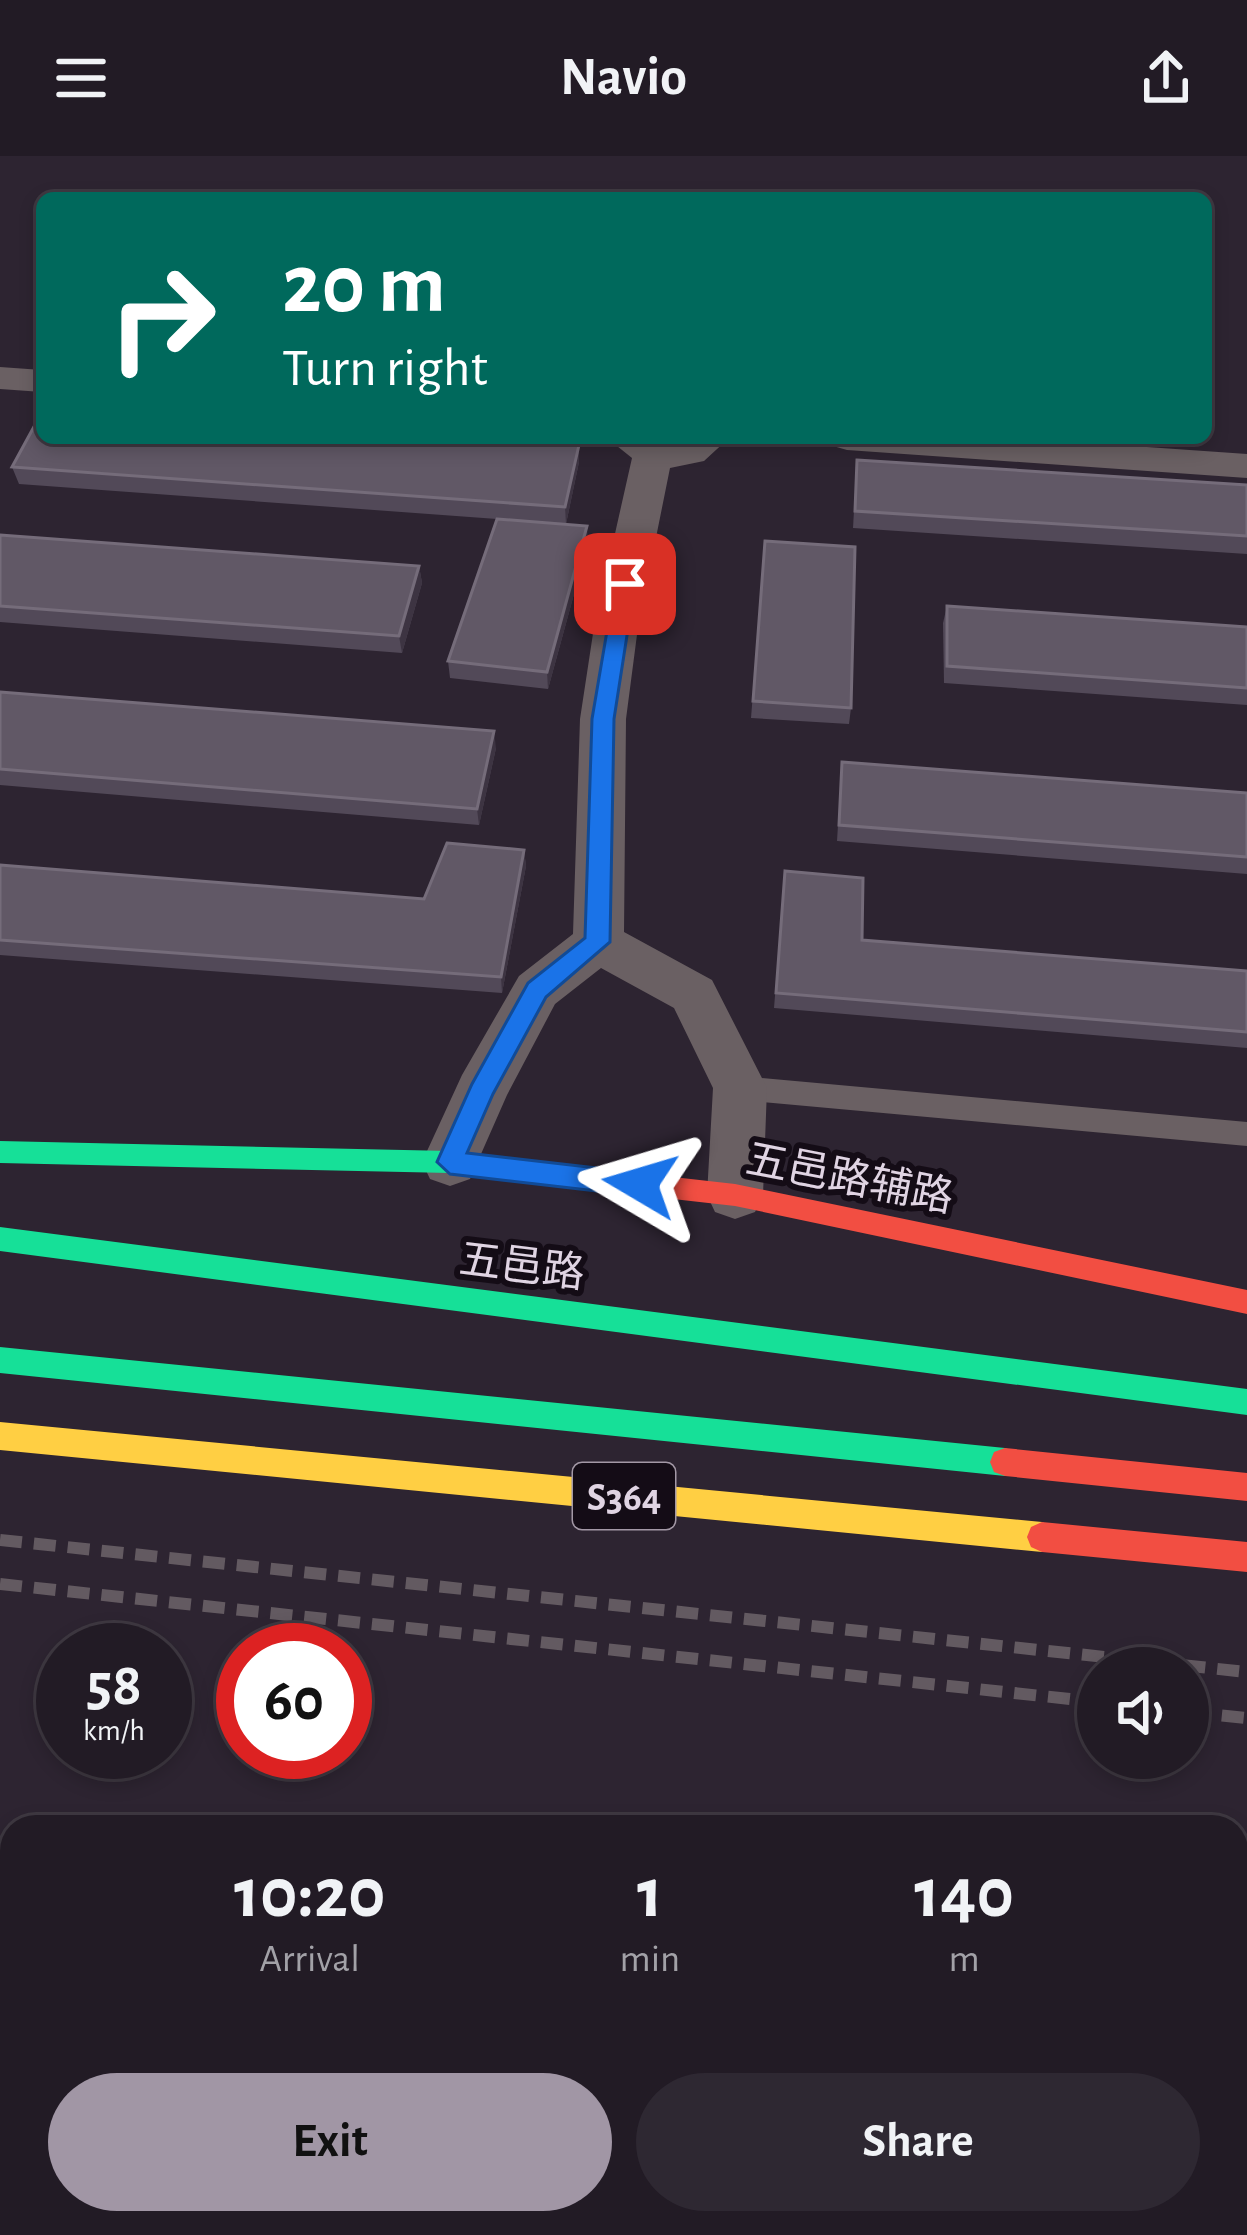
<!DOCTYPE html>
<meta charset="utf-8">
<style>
body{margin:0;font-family:"Alegreya Sans","Noto Sans SC",sans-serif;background:#2e2832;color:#f1f3f6;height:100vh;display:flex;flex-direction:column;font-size:45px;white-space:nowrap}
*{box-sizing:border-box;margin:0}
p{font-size:39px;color:#a2a1a7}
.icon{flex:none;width:66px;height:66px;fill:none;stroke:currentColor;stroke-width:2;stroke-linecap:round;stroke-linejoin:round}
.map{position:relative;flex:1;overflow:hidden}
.panel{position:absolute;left:0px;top:1659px;width:1248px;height:420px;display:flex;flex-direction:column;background:#221b25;border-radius:36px 36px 0 0;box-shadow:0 6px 18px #0003,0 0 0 3px #3f3942}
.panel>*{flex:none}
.banner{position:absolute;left:36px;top:36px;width:1176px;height:252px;border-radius:18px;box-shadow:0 6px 18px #0003,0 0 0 3px #3f3942;background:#00695c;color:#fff;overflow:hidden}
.tools{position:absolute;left:1077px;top:1491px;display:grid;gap:24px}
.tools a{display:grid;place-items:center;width:132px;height:132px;border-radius:50%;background:#221b25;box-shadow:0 6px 18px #0003,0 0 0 3px #3f3942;font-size:60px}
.speed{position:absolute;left:36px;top:1467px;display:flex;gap:24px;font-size:60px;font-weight:700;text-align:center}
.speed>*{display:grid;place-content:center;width:156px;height:156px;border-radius:50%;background:#221b25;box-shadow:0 6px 18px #0003,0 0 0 3px #3f3942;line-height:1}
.speed small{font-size:30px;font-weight:400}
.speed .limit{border:18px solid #d22;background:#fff;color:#111}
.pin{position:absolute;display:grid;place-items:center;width:102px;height:102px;color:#fff;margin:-51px;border-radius:24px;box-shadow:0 6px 18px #0006}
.me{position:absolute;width:132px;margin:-66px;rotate:277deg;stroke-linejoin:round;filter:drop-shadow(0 0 9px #0008)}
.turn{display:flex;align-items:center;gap:42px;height:252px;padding:0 48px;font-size:54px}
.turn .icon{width:156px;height:156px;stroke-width:2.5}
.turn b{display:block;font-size:84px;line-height:102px}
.eta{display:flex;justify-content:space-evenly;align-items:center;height:204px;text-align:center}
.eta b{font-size:72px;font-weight:700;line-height:84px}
.action{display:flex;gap:24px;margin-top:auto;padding:24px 48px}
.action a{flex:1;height:138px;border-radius:72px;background:#a196a5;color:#111;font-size:48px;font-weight:700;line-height:138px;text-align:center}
.action a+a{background:#2e2832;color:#f1f3f6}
header{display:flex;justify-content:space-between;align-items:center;height:156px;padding:0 48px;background:#221b25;font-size:54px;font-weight:700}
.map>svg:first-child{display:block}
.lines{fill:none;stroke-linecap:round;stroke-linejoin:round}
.lane{fill:#6a6063;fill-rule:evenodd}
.street{fill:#6a6063;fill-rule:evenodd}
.fast{fill:#16e098;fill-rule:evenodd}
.slow{fill:#ffcf43;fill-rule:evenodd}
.jam{fill:#f24e42;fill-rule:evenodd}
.rail{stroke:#635a61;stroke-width:12;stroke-dasharray:22 12;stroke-linecap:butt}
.wall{fill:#524958}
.shaded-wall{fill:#3d3442}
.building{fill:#615866;stroke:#756c7a;stroke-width:3}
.route{fill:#1a73e8;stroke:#114b97;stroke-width:3}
.labels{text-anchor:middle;stroke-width:12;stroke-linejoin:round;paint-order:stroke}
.shield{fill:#140c16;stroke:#a398a6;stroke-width:3}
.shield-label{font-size:39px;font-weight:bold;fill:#e0d4e3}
.street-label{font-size:42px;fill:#e0d4e3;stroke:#140c16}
</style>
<header><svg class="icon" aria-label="menu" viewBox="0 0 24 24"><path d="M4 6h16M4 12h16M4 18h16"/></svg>Navio<svg class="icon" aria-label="share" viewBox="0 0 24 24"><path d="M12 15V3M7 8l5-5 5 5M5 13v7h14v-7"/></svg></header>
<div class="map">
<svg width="1247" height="2079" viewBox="0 0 1247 2079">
<rect width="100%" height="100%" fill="#2d2431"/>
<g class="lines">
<polygon class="lane" points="740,920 1247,966 1247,990 740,944 730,940 726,932 730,924"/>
<g class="street">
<polygon points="0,211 42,214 42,236 0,233"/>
<polygon points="607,282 654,282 668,288 686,282 729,282 704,305 670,312 638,471 626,563 624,776 712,824 767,932 763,1039 755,1056 735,1063 715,1056 707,1039 713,932 674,852 601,812 555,848 507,939 470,1023 450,1030 430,1023 422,1006 462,919 519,820 573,778 580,563 594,471 632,302"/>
<polygon points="827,282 1018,282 1247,298 1247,322 847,294 833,290"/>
</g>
<g class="fast">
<polygon points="0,985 450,995 611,1014 620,1017 624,1025 620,1033 611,1036 450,1017 0,1007"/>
<polygon points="0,1071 1247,1233 1247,1259 0,1095"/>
<polygon points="0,1191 1005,1292 1016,1296 1020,1306 1016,1316 1005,1320 0,1217"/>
</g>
<polygon class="slow" points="0,1266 1042,1366 1053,1371 1057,1381 1053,1391 1042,1396 0,1294"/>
<g class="jam">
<polygon points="611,1014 735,1028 1247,1134 1247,1158 735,1050 611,1036 602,1033 598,1025 602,1017"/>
<polygon points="1005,1292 1247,1317 1247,1345 1005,1320 994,1316 990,1306 994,1296"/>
<polygon points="1042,1366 1247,1386 1247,1416 1042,1396 1031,1391 1027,1381 1031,1371"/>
</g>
<g class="rail">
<polyline points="0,1384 1247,1516"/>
<polyline points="0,1428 1098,1546"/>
<polyline points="1188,1556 1247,1562"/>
</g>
</g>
<g class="wall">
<polygon points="579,289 579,306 566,368 588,387 548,533 450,522 448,505 497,363 19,328 12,311"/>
<polygon points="857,304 1247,329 1247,398 853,372"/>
<polygon points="0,379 419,410 422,427 402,497 0,466"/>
<polygon points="765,385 851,552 849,568 751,562"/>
<polygon points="947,450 1247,471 1247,549 944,527 943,467"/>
<polygon points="0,536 496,592 479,669 0,629"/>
<polygon points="842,606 1247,637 1247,718 837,685"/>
<polygon points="524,694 526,710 502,837 0,799 0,709 424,743"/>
<polygon points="785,715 862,784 1247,815 1247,892 774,852"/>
</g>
<g class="shaded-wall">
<polygon points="579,289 579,306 566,368 565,351"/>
<polygon points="587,370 588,387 548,533 547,516"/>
<polygon points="419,410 422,427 402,497 399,480"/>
<polygon points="494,575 496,592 479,669 477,653"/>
<polygon points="524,694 526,710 502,837 501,821"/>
</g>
<g class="building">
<polygon points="42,256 42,282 476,282 579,289 565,351 12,311"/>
<polygon points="857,304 1247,329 1247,380 855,355"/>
<polygon points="497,363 587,370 547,516 448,505"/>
<polygon points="0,379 419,410 399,480 0,450"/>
<polygon points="765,385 855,391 851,552 753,545"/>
<polygon points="947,450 1247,471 1247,532 947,510"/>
<polygon points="0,536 494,575 477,653 0,613"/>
<polygon points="842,606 1247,637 1247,701 839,669"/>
<polygon points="447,687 524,694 501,821 0,784 0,709 424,743"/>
<polygon points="785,715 863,722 862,784 1247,815 1247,876 776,837"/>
</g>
<polygon class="route" points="625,421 635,428 614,563 610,786 546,841 493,938 467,997 640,1017 650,1020 653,1028 650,1037 640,1040 450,1018 437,1006 472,928 528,827 585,782 592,563 615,428"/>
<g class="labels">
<rect class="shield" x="573" y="1307" width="102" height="66" rx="9"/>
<g class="shield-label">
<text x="624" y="1354">S364</text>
</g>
<g class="street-label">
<text transform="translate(850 1021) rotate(11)" y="15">五邑路辅路</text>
<text transform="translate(522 1109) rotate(7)" y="15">五邑路</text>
</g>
</g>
</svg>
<div class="tools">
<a><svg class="icon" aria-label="sound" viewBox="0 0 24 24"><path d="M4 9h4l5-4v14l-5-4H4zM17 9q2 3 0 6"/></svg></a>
</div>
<div class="speed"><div>58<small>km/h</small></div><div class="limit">60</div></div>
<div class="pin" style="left:625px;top:428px;background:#d93025"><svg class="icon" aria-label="arrive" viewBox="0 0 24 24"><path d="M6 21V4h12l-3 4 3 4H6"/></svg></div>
<svg class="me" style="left:640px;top:1028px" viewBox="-20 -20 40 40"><path d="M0-17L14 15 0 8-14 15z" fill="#1a73e8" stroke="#fff" stroke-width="4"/></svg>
<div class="banner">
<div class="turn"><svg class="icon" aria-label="right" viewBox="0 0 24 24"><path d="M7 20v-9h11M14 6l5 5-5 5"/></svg><div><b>20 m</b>Turn right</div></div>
</div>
<section class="panel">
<div class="eta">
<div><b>10:20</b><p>Arrival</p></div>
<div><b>1</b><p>min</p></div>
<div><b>140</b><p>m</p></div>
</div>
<div class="action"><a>Exit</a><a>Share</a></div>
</section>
</div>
